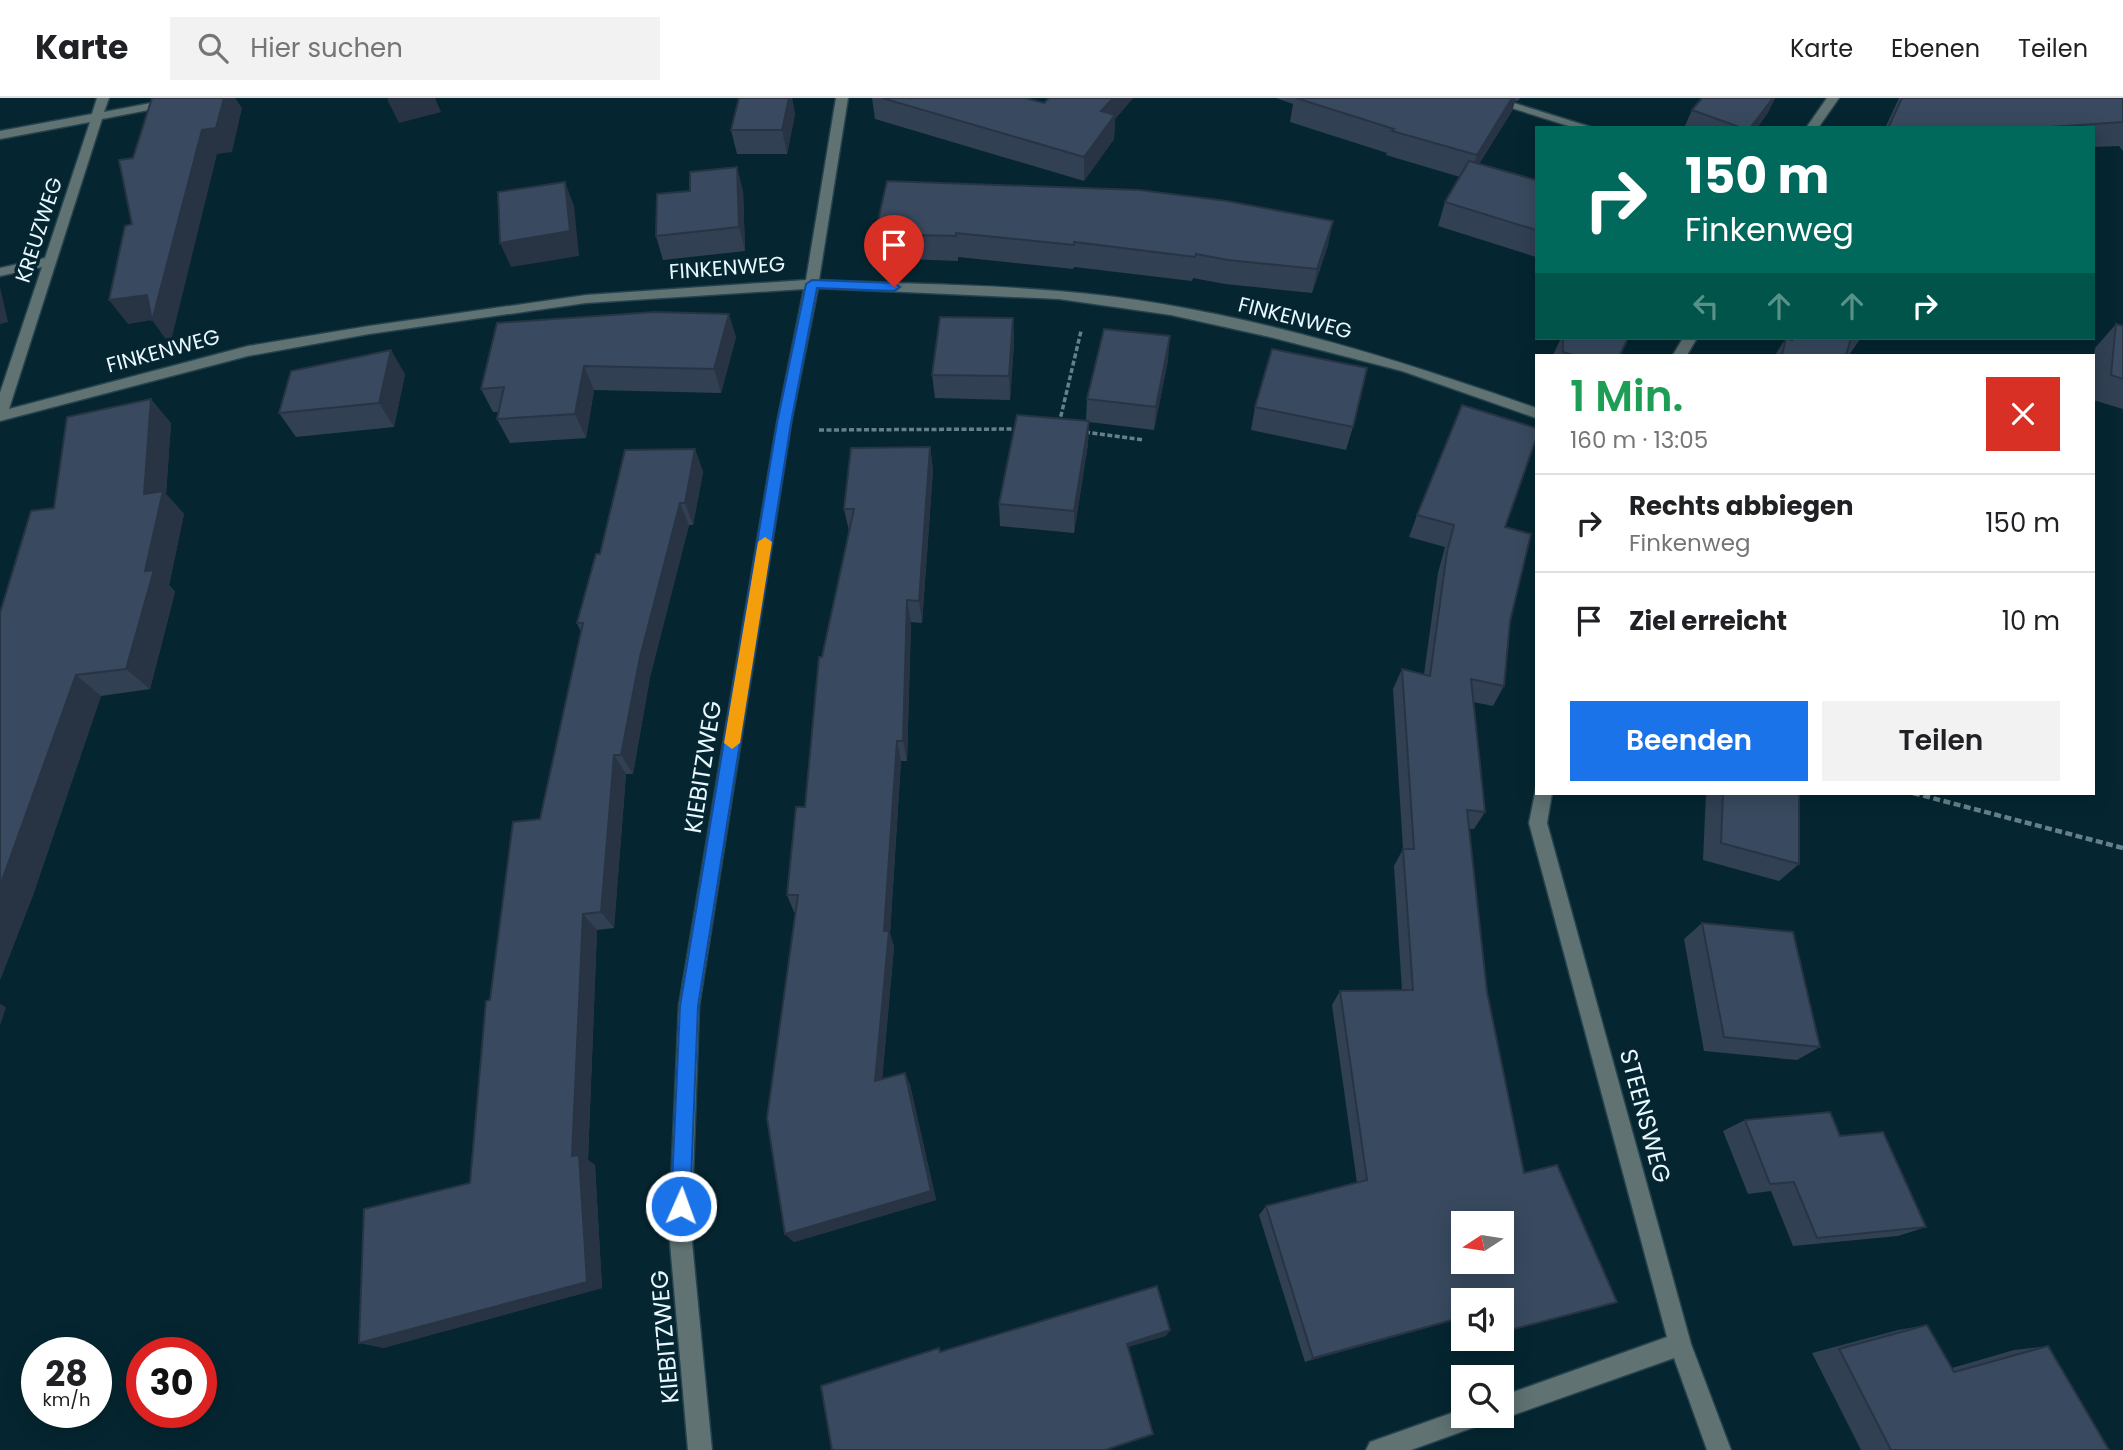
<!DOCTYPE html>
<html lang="de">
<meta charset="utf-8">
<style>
body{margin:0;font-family:Poppins,sans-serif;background:#f2f2f2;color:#202124;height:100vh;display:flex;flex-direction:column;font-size:26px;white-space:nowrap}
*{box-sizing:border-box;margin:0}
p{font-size:23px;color:#757577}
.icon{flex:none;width:38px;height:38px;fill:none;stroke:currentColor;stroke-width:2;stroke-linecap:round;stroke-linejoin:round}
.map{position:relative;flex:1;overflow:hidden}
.drawer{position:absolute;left:1535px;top:256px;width:560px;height:441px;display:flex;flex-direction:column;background:#fff;border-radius:0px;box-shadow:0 4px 18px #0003}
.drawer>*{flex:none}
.banner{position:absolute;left:1535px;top:28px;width:560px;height:214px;border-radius:0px;box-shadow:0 4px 18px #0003;background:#00695c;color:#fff;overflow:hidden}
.needle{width:46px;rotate:258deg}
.controls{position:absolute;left:1451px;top:1113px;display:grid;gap:14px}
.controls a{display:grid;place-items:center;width:63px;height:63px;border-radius:0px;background:#fff;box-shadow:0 4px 18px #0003;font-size:35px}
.speed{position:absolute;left:21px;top:1239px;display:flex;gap:14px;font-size:35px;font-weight:700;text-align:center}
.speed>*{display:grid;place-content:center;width:91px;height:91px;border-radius:50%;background:#fff;box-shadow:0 4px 18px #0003;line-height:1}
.speed small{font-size:18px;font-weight:400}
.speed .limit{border:10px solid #d22;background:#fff;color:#111}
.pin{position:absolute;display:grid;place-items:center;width:60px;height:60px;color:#fff;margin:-72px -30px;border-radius:50% 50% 50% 0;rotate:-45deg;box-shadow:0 0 7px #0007}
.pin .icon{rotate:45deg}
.me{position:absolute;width:77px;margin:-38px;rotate:2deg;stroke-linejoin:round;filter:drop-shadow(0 0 5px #0008)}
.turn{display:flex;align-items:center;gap:24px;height:147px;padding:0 35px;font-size:32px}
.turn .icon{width:91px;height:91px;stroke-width:2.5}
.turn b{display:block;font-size:49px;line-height:60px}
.lanes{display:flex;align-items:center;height:66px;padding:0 35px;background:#0003;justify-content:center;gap:35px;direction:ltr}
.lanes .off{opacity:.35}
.round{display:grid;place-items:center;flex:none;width:74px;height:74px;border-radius:0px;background:#f2f2f2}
.summary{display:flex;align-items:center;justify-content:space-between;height:119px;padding:0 35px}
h1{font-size:42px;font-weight:600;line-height:52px;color:#1e9e55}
.action{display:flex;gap:14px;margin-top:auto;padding:14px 35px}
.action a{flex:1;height:80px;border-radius:0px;background:#1a73e8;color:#fff;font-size:28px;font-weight:600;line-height:80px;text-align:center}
.action a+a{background:#f2f2f2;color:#202124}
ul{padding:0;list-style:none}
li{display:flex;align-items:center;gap:21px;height:98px;padding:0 35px;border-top:2px solid #e0e0e0}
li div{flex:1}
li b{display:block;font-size:26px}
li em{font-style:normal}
header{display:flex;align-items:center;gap:42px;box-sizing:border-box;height:98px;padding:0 35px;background:#fff;border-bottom:2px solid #e0e0e0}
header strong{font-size:33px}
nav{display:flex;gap:38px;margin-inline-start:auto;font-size:24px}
.search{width:490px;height:63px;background:#f2f2f2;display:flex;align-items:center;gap:18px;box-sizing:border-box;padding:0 24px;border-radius:0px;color:#757577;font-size:26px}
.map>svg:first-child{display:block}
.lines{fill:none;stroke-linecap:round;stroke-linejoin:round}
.minor-casing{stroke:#25434e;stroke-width:3}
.path-far1{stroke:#668089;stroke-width:3.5;stroke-dasharray:5 2.5;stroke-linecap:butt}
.path{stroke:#668089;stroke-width:4.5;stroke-dasharray:7 3.5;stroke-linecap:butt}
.minor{fill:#607272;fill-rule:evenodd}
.wall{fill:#314053}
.shaded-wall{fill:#283443}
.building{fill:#394a60;stroke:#283443;stroke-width:2;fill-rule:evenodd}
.route{fill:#1a73e8;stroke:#114b97;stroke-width:2}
.slow{fill:#f59e0b}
.labels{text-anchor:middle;stroke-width:7;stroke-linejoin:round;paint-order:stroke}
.far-street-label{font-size:21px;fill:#e9f8fe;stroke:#052631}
.street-label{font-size:24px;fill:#e9f8fe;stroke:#052631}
</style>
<header>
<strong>Karte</strong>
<div class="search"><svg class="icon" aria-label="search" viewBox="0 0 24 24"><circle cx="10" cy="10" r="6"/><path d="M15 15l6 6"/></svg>Hier suchen</div>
<nav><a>Karte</a><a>Ebenen</a><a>Teilen</a></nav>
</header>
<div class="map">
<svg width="2123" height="1352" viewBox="0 0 2123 1352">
<rect width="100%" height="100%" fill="#052631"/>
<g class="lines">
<g class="minor-casing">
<g id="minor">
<path d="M97,0h12l-5,14 73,-14h24l-6,3 -93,18 -93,290 239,-63 121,-20 217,-31 220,-15 30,-182h12l-29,182c80,4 160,4 239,11 164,13 325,63 478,117v10l-134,-47 -132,-34 -99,-22 -112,-16 -241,-11 -27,135 -92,583 -8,225 21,219h-24l-19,-219 10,-225 98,-583 27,-134 -218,14 -217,31 -121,22 -248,65v-28l42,-126 -42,9v-8l45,-10 45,-136 -90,17v-8l92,-17z"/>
<polygon points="1480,0 1498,0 1594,30 1575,30"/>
<polygon points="1827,0 1839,0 1818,30 1806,30"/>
<polygon points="1683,240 1697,240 1687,257 1673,257"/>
<polygon points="1536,690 1536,695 1552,695 1547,725 1691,1246 1731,1352 1707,1352 1674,1260 1502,1321 1495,1318 1502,1318 1502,1298 1667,1239 1529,725"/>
<polygon points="1463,1311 1463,1318 1487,1318 1483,1326 1411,1352 1366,1352 1370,1344"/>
</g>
</g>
<g class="path-far1">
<polyline points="1059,326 1081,233"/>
<polyline points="819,332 1017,331"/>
<polyline points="1085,334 1144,342"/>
</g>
<polyline class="path" points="1913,695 2123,750"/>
<use href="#minor" class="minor"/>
</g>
<g class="wall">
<polygon points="739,0 792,0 795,16 787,56 737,56 731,32"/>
<polygon points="872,0 1025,0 1044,5 1049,0 1133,0 1115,21 1114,41 1084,83 875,21"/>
<polygon points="1276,0 1520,0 1518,3 1515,3 1512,13 1479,66 1536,82 1536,159 1438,128 1445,104 1460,79 1386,57 1387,55 1290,24 1293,6"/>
<polygon points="1702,0 1775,0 1767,16 1757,30 1684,30 1692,12"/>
<polygon points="1899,0 2123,0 2123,53 2119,48 2093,49 2093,30 1885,30"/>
<polygon points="887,83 1328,147 1312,195 1225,186 1193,180 1192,183 1074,169 1073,171 958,159 958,163 879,160 875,136"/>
<polygon points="743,93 745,153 663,162 656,138"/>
<polygon points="1013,220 1014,244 1010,302 935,300 932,277"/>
<polygon points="497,225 736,239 721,295 594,292 586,340 510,345 497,321 499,314 493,314 481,291"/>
<polygon points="2116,226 2123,228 2123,311 2093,302 2093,263 2095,250"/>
<polygon points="1561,240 1628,240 1620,257 1553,257"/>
<polygon points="1786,240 1861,240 1849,257 1775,257"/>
<polygon points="1168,262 1154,332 1089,324 1088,346 1074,435 1000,428 999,406 1086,323 1087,301"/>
<polygon points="405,276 394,329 296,339 279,315"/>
<polygon points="1255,309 1353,329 1346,352 1251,332"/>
<polygon points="171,325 166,396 184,416 169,487 175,494 150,591 101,598 33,797 0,882 0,515 54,410"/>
<polygon points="930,349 933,372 922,525 911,524 907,663 901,663 890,835 894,849 882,981 905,975 910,987 936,1102 794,1144 785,1136 796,814 794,814 787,797 805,709 822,559 849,433 844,411"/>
<polygon points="695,351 703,374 693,427 689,427 650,579 633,676 626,676 614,830 597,832 588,1062 595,1067 602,1190 383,1250 470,1085 490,902 540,721 581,534 577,525 600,456"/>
<polygon points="1417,417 1505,429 1510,523 1504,588 1493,608 1473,604 1485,714 1474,731 1469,731 1487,894 1524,1075 1617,1204 1598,1210 1502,1202 1305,1264 1259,1117 1266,1108 1357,1085 1332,907 1340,893 1402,893 1394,768 1403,751 1393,591 1402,571 1424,576 1438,475 1445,449 1409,439"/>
<polygon points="1706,695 1799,695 1799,766 1779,783 1703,762"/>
<polygon points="1702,825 1820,949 1797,962 1704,953 1684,841"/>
<polygon points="1745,1022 1840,1038 1926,1129 1898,1138 1793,1148 1771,1093 1748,1096 1723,1033"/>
<polygon points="1927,1227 1952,1270 2014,1252 2048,1248 2109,1352 1861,1352 1812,1255 1898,1232"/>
</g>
<g class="shaded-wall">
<polygon points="224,0 235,0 242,10 232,54 217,56 170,247 152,222 128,226 109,202 147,197 202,32"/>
<polygon points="390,0 435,0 441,14 399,25 387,1"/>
<polygon points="789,0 792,0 795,16 787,56 782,32"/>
<polygon points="1113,0 1133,0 1115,21 1114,41 1084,83 1084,59 1101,13"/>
<polygon points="1512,0 1516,0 1512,13 1469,81 1477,57"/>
<polygon points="1773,0 1775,0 1767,16 1757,30 1750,30"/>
<polygon points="737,69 743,93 745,153 739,129"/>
<polygon points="565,84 574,108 579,158 511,169 500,145"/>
<polygon points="1333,123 1328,147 1312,195 1317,171"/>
<polygon points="0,189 8,224 0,226"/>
<polygon points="729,216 736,239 721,295 714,271"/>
<polygon points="1013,220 1014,244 1010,302 1009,278"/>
<polygon points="1170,238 1168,262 1154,332 1156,309"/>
<polygon points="391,252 405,276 394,329 379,305"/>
<polygon points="584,268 594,292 586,340 575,316"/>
<polygon points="151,301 171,325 166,396 184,416 169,487 175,494 150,591 126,571 145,473 144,396"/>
<polygon points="1089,323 1088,346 1074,435 1074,413"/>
<polygon points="930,349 933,372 922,525 919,503"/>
<polygon points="695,351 703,374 693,427 685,405"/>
<polygon points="680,405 689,427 650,579 633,676 621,657 640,559"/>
<polygon points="907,502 911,524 907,663 903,643"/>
<polygon points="76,577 101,598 33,797 0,882 0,788"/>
<polygon points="897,643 901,663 890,835 894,849 881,996 875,983"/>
<polygon points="614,657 626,676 614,830 601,814"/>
<polygon points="583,816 597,832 588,1062 595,1067 602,1190 383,1250 359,1245 572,1058"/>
<polygon points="0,906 6,909 0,928"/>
<polygon points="905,975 910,987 936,1102 794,1144 785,1136"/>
<polygon points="1617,1204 1598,1210 1502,1235 1502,1234"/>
<polygon points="1463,1219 1463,1220 1305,1264 1313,1260"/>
<polygon points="1170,1232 1166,1238 1125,1250 1127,1246"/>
</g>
<g class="building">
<polygon points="152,0 224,0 216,30 202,32 152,223 147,197 109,202 125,128 132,126 119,62 133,60"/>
<polygon points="739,0 789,0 782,32 731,32"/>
<polygon points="882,0 1025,0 1044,5 1049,0 1113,0 1101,13 1115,17 1084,59"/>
<polygon points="1296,0 1512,0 1477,57 1392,33 1394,31"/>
<polygon points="1702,0 1773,0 1750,30 1742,30 1692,12"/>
<polygon points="1902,0 2123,0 2123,24 2036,30 1888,30"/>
<polygon points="1469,63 1536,82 1536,132 1445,104"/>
<polygon points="737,69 739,129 656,138 657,96 690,93 690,74"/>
<polygon points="887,83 1139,92 1227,103 1333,123 1317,171 1228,162 1196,156 1195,159 1074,144 1074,147 956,135 956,138 875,136"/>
<polygon points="565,84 570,133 500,145 498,94"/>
<polygon points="654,214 729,216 714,271 584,268 575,316 497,321 504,289 481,291 497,225"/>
<polygon points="940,219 1013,220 1009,278 932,277"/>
<polygon points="2116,226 2123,228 2123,281 2111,277"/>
<polygon points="1104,231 1170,238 1156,309 1087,301"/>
<polygon points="1563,240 1628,240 1620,257 1573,257 1563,254"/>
<polygon points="1786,240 1792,242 1792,240 1851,240 1846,257 1782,257"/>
<polygon points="1272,251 1367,270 1353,329 1255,309"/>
<polygon points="391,252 379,305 279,315 291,273"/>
<polygon points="151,301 144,396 163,393 145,473 154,472 126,571 76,577 0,788 0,515 31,413 54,410 67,319"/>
<path d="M1462,307l74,23v11l-31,88 26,7 -21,87 -6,65 -33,-7 14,133 -18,-2 20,182 37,181 33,-8 60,137 -115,30v-32h-39v17l-150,41 -47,-152 101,-26 -27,-189 73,-1 -10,-141h11l-12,-180 28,7 17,-124 7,-27 -37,-10zM1463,1125h39v39h-39z"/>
<polygon points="1017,317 1089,323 1074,413 999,406"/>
<polygon points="930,349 919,503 907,502 903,643 897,643 884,833 889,833 875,983 905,975 931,1093 785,1136 767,1020 798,797 787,797 796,709 805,709 819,559 822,559 854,411 844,411 851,350"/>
<polygon points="695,351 685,405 680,405 640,559 621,657 614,657 601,814 583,816 572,1058 579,1057 587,1184 359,1245 364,1111 470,1085 486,903 490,902 513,724 540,721 583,525 577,525 596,456 600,456 625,352"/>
<polygon points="1723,695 1799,695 1799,766 1721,745"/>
<polygon points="1702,825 1793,834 1820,949 1724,939"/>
<polygon points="1830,1014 1840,1038 1883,1034 1926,1129 1817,1140 1794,1084 1770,1086 1745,1022"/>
<polygon points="1157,1188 1170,1232 1127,1246 1153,1336 1105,1352 832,1352 821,1288 939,1250 940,1254"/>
<polygon points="1927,1227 1954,1274 2048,1248 2109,1352 1891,1352 1839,1251"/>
</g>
<polygon class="route" points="812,182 894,185 900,189 894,193 817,190 791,325 698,908 690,1108 688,1115 681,1118 674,1115 671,1108 680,908 777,325 806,186"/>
<polygon class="slow" points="765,439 772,444 740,645 732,651 724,645 758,444"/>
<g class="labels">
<g class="far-street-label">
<text transform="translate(39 132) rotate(-72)" y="7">KREUZWEG</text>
<text transform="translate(727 170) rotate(-4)" y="7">FINKENWEG</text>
<text transform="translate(1295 220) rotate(14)" y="7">FINKENWEG</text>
<text transform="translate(163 253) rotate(-15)" y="7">FINKENWEG</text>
</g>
<g class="street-label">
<text transform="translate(703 669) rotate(-81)" y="8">KIEBITZWEG</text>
<text transform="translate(1645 1018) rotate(75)" y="8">STEENSWEG</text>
<text transform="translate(665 1239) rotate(-95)" y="8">KIEBITZWEG</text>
</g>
</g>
</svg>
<div class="controls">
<a><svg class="needle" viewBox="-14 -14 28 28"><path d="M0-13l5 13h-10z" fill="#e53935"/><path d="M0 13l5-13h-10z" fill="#757577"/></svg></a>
<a><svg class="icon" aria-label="sound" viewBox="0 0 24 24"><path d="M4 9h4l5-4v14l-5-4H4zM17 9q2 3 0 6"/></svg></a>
<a><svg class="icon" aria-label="search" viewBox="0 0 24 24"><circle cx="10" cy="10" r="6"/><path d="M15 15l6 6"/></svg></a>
</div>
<div class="speed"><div>28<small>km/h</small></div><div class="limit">30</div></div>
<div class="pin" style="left:894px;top:189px;background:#d93025"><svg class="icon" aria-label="arrive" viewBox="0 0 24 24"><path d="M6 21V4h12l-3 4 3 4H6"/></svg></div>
<svg class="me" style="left:681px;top:1108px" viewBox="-20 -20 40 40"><circle r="17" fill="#1a73e8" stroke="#fff" stroke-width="3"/><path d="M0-11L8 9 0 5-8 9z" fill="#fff"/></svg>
<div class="banner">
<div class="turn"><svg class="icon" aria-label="right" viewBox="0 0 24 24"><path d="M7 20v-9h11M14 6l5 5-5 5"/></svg><div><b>150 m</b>Finkenweg</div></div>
<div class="lanes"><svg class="icon off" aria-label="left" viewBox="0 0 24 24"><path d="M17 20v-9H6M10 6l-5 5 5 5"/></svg><svg class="icon off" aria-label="ahead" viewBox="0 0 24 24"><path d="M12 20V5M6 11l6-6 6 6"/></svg><svg class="icon off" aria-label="ahead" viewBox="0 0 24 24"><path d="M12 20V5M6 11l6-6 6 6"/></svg><svg class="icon" aria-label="right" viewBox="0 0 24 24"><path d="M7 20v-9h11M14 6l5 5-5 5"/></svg></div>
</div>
<section class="drawer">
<div class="summary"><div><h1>1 Min.</h1><p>160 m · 13:05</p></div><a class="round" style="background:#d93025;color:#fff"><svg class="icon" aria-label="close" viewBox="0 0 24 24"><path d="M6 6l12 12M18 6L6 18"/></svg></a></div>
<ul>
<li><svg class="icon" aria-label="right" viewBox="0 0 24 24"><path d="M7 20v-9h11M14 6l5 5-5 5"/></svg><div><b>Rechts abbiegen</b><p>Finkenweg</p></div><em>150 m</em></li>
<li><svg class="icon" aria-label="arrive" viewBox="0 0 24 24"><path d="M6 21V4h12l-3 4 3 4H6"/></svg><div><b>Ziel erreicht</b></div><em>10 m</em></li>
</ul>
<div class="action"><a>Beenden</a><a>Teilen</a></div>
</section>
</div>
